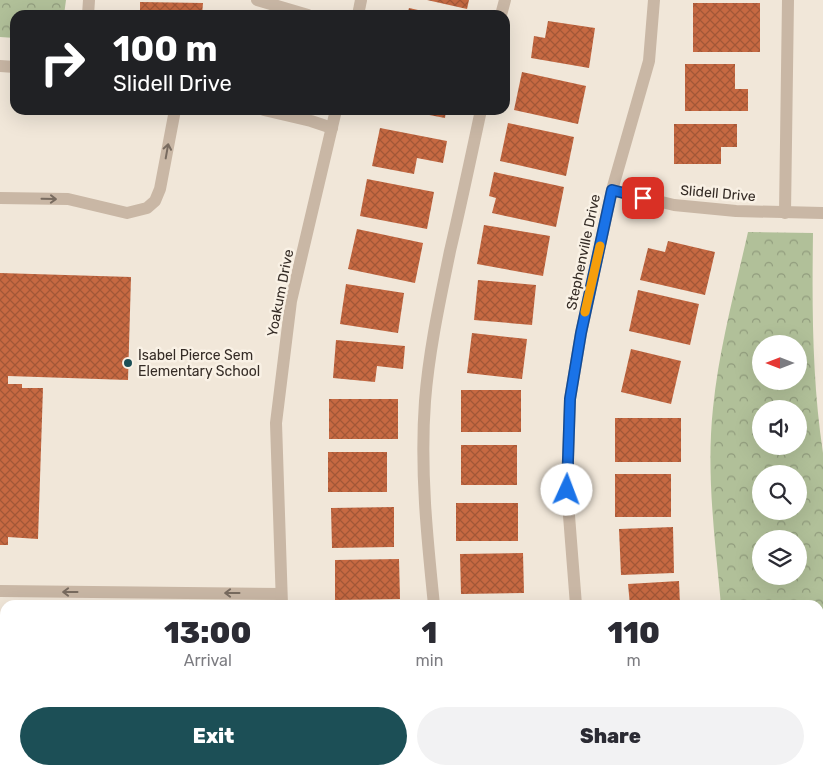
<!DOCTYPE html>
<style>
body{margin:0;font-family:Rubik,sans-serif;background:#f2f2f3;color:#2b2b33;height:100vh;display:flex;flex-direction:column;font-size:19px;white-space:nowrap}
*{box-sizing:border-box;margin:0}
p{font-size:16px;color:#7c7c81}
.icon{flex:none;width:28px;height:28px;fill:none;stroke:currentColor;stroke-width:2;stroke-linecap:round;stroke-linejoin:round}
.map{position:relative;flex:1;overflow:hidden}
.details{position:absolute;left:0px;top:600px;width:824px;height:175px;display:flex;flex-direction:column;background:#fff;border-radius:15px 15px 0 0;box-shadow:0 5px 20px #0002}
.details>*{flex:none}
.guide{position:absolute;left:10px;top:10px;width:500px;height:105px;border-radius:15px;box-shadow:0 5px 20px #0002;background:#202124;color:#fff;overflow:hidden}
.needle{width:32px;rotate:270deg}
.buttons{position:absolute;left:752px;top:335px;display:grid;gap:10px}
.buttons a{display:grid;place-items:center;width:55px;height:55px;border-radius:50%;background:#fff;box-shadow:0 5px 20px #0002;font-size:25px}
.pin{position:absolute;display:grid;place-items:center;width:42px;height:42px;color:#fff;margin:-21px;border-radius:10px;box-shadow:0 2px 8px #0006}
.me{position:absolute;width:55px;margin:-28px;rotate:2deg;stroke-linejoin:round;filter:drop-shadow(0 0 4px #0008)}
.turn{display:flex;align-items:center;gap:18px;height:105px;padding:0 20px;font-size:22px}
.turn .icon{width:65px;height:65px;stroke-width:2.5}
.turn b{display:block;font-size:35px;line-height:42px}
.eta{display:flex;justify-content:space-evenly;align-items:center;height:85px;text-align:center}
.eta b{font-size:30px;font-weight:800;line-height:35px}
.cta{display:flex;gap:10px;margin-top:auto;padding:10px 20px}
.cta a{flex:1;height:58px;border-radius:30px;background:#1c4f56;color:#fff;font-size:20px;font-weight:800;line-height:58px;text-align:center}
.cta a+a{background:#f2f2f3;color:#2b2b33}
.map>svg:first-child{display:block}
.forest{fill:url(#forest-crowns);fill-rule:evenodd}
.building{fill:url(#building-cross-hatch)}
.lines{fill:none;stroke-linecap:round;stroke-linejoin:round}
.minor{stroke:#c9b7a5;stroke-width:12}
.oneway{stroke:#786b5f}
.route-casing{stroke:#114b97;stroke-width:12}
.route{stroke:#1a73e8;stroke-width:9}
.slow{stroke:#f59e0b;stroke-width:9}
.poi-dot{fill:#1c4f56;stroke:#f9f1e5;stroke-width:2}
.labels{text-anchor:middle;stroke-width:5;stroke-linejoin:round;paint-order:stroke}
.street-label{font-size:14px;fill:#352c26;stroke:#f9f1e5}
.poi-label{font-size:14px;fill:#352c26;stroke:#f9f1e5;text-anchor:start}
</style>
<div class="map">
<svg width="823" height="775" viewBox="0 0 823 775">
<defs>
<pattern id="forest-crowns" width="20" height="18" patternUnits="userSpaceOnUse" patternTransform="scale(1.25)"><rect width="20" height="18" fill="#b1c099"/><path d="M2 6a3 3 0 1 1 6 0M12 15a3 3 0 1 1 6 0" fill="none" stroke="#919c7d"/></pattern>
<pattern id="building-cross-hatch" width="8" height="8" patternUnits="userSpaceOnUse" patternTransform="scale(1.25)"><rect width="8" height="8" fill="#c66942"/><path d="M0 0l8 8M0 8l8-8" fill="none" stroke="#a25737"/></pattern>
</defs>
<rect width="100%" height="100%" fill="#f1e7d9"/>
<g class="forest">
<polygon points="0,0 66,0 64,15 15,15 15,38 0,37"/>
<path d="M748,232l65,1c-1,74 -1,147 10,220v322h-88v-5h84v-165h-98c-6,-66 -15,-131 -8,-197 6,-59 22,-118 35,-176zM761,344h38v37h-38zM761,409h38v37h-38zM761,474h38v37h-38zM761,539h38v37h-38z"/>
<polygon points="0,631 5,631 5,770 157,770 157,775 0,775"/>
</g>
<g class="building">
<polygon points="427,0 469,0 467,9"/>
<polygon points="140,2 203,3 202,15 140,15"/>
<rect x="693" y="3" width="67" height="49"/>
<polygon points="409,8 436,14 436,15 407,15"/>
<polygon points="548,21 595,28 589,68 531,58 534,36 545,38"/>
<polygon points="685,64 735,64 735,89 748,89 748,111 685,111"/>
<polygon points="522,72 586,86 578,124 514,110"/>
<polygon points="403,110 446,110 445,118"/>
<polygon points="508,123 574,137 566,176 500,161"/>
<polygon points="674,124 737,124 737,147 721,147 721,164 674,164"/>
<polygon points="380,128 447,141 443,163 417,158 414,174 372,166"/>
<polygon points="494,172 564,187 556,227 492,213 496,198 489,196"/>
<polygon points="367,179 434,192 427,229 360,216"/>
<polygon points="484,225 550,236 543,276 477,264"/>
<polygon points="357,229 423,243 415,283 348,269"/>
<polygon points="668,241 715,252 705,295 640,280 648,248 665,252"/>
<polygon points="0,273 131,277 128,380 8,376 8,384 22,384 22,388 43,388 38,539 8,537 8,545 0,545"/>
<polygon points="478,280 536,285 532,325 474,320"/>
<polygon points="346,284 404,293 398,333 340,324"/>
<polygon points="638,290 699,304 690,345 629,331"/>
<polygon points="472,333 527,339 522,379 467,373"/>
<polygon points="336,340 405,346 403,369 377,366 375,382 333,378"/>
<polygon points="631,349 681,361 671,404 621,392"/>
<rect x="461" y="390" width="60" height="42"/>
<rect x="329" y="399" width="69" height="40"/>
<rect x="615" y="418" width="66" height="44"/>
<rect x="461" y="445" width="56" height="40"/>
<rect x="328" y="452" width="59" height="40"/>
<rect x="615" y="474" width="56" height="43"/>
<rect x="456" y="503" width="62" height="38"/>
<polygon points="394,507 394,547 332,548 331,508"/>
<polygon points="673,527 674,573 621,575 619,529"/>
<polygon points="523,553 524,593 461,594 460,554"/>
<polygon points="399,559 400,599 335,600 335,560"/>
<polygon points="679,581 680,605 630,605 628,584"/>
<rect x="189" y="770" width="59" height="5"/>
<rect x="486" y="770" width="57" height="5"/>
<rect x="640" y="770" width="56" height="5"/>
</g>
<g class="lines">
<g class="minor">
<polyline points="257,0 308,15"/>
<polyline points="88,15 89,0"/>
<polyline points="358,15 361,0"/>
<polyline points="501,15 505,0"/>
<polyline points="0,66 15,67"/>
<polyline points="264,110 311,121 332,128"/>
<polyline points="612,190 674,205 736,211 823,213"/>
<polyline points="0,198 68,199 127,213 147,208 155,201 160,189 175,110"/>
<polyline points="785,213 788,0"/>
<polyline points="0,591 281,594"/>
<polyline points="282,605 276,423 291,301 336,110"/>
<path d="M434,605c-7,-68 -14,-136 -9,-204 4,-51 15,-101 25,-150 11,-47 21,-94 31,-141"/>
<polyline points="576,605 567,490 570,399 581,333 612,190 649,61 654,0"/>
<polyline points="298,770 298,775"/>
<polyline points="449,770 450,775"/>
<polyline points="592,770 593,775"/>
</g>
</g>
<defs><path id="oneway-shaft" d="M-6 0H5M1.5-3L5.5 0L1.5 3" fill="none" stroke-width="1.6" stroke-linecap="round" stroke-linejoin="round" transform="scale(1.25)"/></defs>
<g class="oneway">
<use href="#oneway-shaft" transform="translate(167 151) rotate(-80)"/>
<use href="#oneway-shaft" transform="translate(49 199) rotate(1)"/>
<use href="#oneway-shaft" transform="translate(70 592) rotate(-180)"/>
<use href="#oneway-shaft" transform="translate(232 593) rotate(-180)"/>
</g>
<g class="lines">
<g class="route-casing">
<polyline id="route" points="567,490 570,399 581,333 612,190 643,198"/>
</g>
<use href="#route" class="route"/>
<polyline class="slow" points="585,312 600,246"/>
</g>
<circle class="poi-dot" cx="128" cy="363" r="5"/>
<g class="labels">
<g class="street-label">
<text transform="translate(718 193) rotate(5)" y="5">Slidell Drive</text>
<text transform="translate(583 252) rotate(-78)" y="5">Stephenville Drive</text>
<text transform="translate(280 293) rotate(-79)" y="5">Yoakum Drive</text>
</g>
<g class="poi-label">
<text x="138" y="360">Isabel Pierce Sem<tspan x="138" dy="16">Elementary School</tspan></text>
</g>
</g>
</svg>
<div class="buttons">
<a><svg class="needle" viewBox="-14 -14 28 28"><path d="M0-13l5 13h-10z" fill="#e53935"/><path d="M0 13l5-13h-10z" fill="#7c7c81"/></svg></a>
<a><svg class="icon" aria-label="sound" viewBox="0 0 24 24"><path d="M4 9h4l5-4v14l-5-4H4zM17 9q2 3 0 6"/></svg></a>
<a><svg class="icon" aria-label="search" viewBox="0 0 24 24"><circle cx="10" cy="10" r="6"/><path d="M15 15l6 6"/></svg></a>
<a><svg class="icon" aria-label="layers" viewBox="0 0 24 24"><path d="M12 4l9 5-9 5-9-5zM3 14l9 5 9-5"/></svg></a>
</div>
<div class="pin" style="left:643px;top:198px;background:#d93025"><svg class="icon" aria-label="arrive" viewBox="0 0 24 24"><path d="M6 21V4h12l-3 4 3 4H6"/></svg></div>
<svg class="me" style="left:567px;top:490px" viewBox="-20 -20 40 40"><circle r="19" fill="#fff"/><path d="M0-13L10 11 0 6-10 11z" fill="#1a73e8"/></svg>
<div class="guide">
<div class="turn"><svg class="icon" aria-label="right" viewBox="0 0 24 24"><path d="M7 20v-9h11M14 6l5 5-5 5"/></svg><div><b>100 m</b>Slidell Drive</div></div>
</div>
<section class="details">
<div class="eta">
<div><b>13:00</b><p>Arrival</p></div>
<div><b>1</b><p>min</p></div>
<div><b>110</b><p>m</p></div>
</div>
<div class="cta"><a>Exit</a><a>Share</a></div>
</section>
</div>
